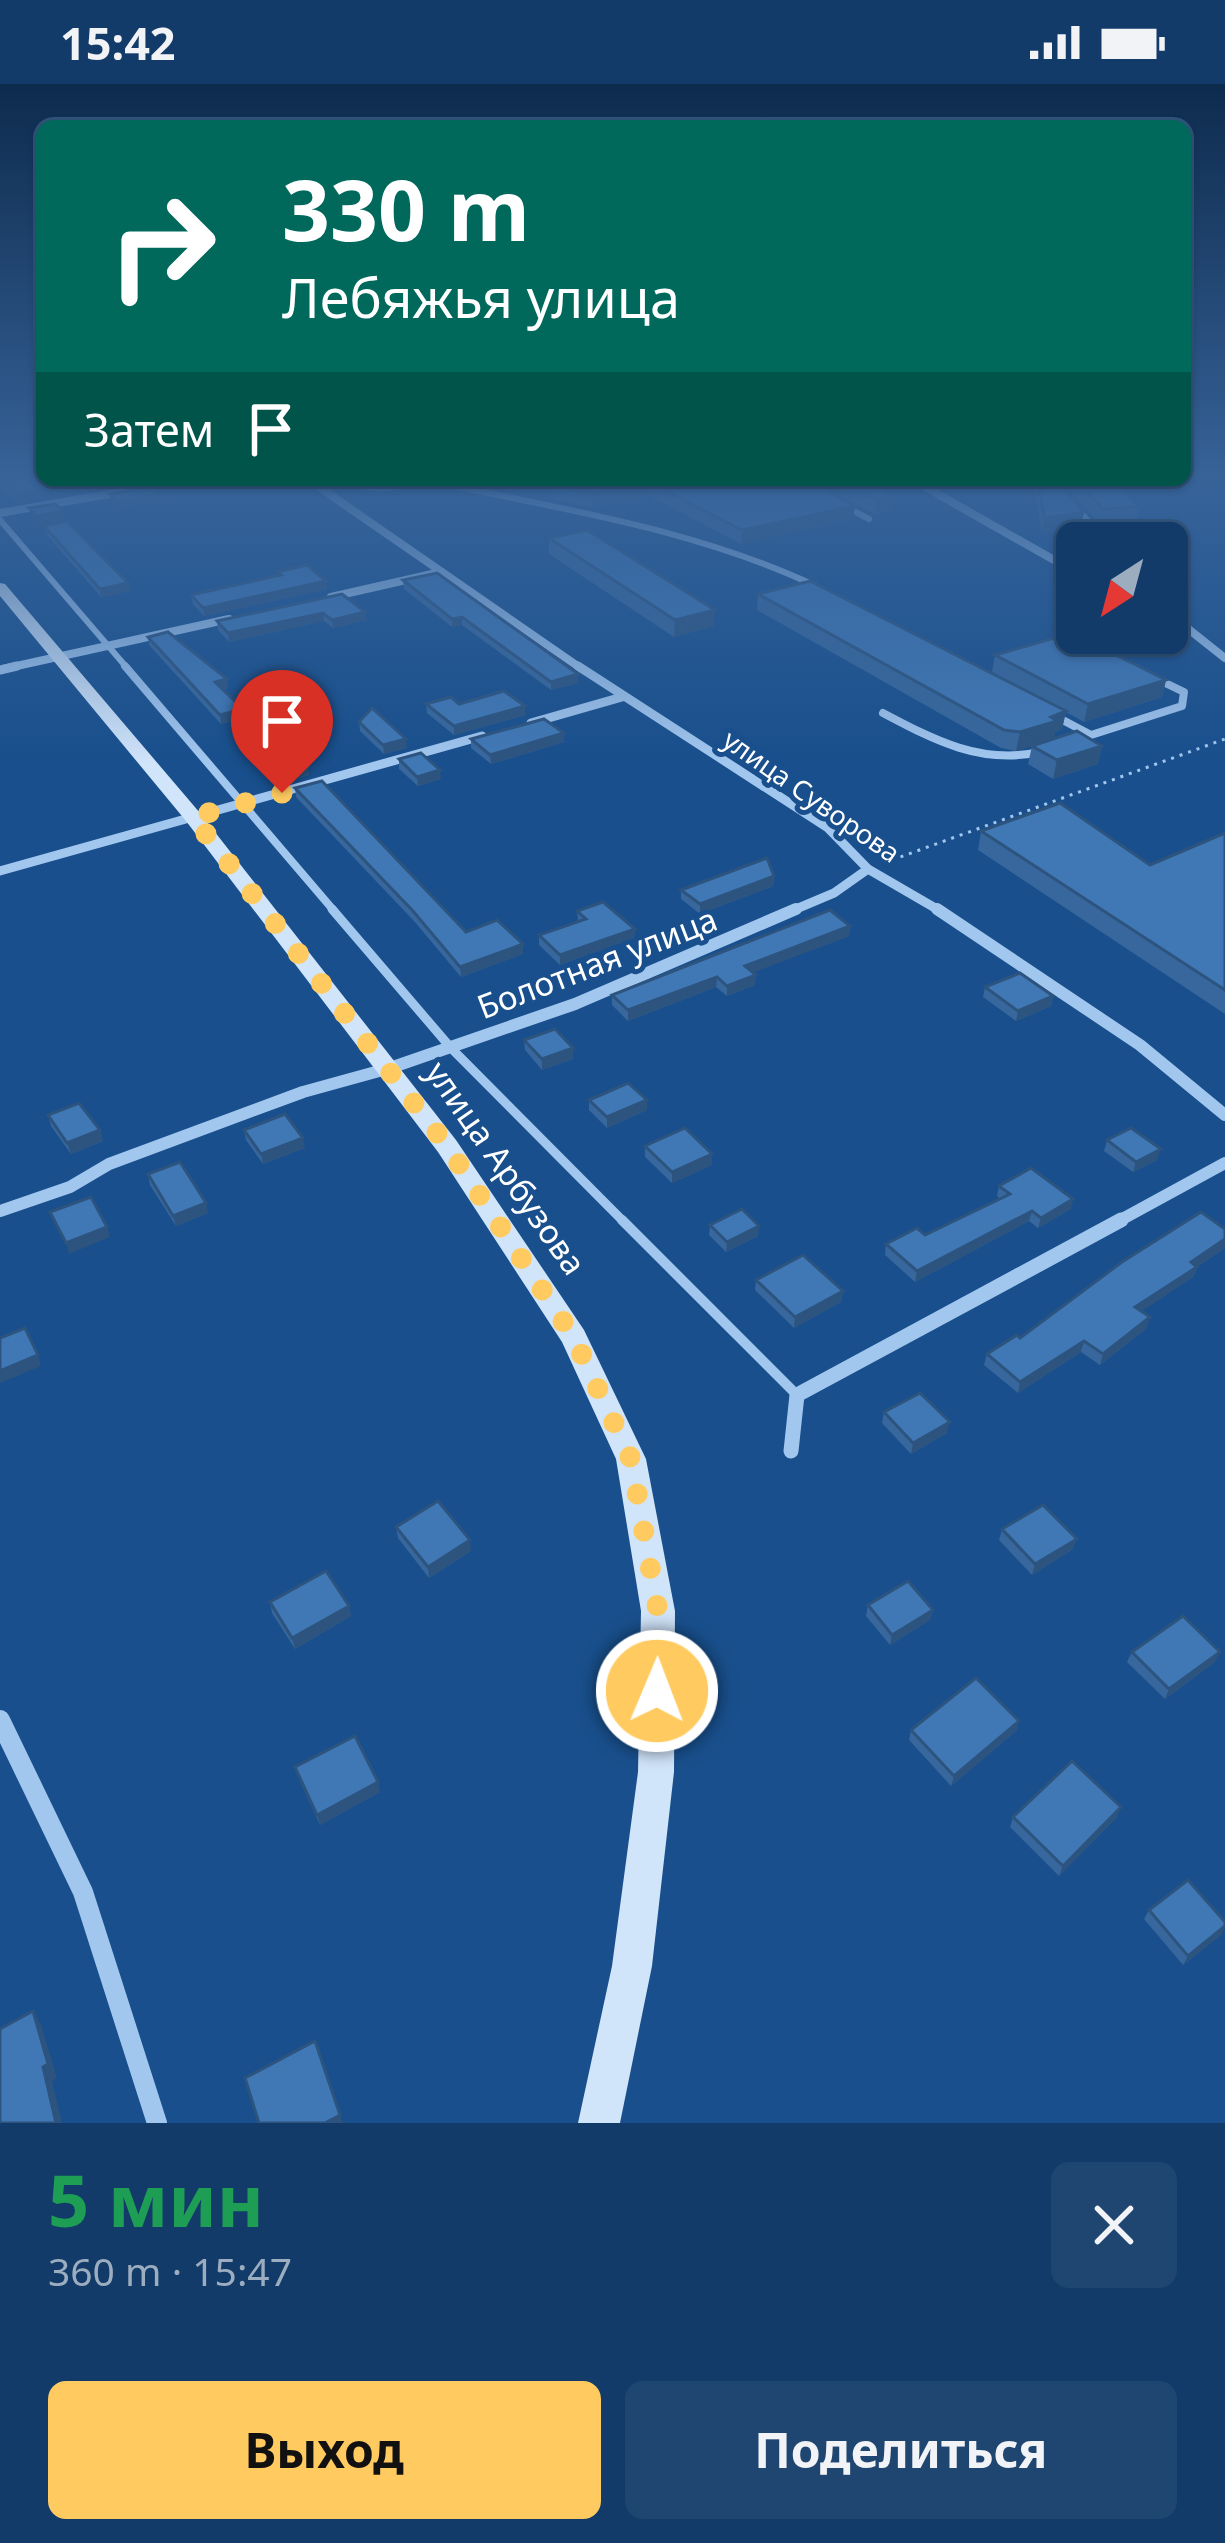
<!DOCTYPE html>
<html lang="ru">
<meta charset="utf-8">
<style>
body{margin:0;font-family:"Noto Sans",sans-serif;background:#1f4671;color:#f1f3f6;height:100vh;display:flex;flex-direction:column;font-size:45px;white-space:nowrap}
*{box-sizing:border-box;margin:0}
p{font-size:39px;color:#9cadc0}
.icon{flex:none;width:66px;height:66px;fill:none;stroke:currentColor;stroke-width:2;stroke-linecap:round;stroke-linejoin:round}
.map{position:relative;height:2039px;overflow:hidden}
.panel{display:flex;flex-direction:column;background:#123b69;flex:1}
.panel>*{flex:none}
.top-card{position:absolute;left:36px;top:36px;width:1155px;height:366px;border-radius:18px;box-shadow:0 3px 9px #0004,0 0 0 3px #31557d;background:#00695c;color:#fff;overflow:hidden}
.needle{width:78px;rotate:216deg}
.buttons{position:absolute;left:1056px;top:438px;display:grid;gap:24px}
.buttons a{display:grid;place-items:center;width:132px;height:132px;border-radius:18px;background:#123b69;box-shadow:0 3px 9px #0004,0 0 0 3px #31557d;font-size:60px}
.pin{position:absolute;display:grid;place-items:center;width:102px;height:102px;color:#fff;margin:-123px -51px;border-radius:50% 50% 50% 0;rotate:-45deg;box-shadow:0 0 12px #0007}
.pin .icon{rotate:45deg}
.me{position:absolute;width:132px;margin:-66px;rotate:1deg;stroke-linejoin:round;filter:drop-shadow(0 0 9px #0008)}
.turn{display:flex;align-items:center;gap:42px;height:252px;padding:0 48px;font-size:54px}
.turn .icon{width:156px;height:156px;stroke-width:2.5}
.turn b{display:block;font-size:84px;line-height:102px}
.then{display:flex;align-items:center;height:114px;padding:0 48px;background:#0003;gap:24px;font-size:45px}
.round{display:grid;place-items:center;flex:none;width:126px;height:126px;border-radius:18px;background:#1f4671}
.summary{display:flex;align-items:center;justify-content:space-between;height:204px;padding:0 48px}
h1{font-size:72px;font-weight:700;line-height:90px;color:#1e9e55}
.button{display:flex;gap:24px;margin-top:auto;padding:24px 48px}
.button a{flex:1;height:138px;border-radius:18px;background:#ffcb60;color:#111;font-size:48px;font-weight:700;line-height:138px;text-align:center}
.button a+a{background:#1f4671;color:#f1f3f6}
.status{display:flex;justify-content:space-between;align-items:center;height:84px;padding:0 60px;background:#123b69;direction:ltr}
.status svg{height:33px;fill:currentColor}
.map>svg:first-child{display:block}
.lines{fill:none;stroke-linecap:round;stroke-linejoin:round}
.path{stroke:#a2c7ef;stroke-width:3;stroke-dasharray:3 6;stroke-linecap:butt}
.lane-far3{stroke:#a2c7ef;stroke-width:6}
.lane-far2{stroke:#a2c7ef;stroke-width:8}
.lane-far1{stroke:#a2c7ef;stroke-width:9}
.lane{stroke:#a2c7ef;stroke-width:10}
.street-far4{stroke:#a2c7ef;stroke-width:8}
.street-far3{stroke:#a2c7ef;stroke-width:9}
.street-far2{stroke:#a2c7ef;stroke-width:12}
.street-far1{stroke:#a2c7ef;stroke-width:15}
.street{stroke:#a2c7ef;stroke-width:20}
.secondary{fill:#d0e4fa;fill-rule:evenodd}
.wall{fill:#37679c}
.shaded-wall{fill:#2d547f}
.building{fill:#4078b5;stroke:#2d547f;stroke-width:3}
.route{stroke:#ffcb60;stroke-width:21;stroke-dasharray:0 37.8}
.labels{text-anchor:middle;stroke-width:10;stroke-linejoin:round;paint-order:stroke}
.far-street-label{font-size:27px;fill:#fff;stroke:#184f8c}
.street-label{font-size:33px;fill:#fff;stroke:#184f8c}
</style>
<div class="status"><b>15:42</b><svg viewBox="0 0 49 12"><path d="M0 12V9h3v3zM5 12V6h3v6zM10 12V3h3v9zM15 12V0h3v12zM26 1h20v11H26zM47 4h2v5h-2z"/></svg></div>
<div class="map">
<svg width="1225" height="2039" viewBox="0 0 1225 2039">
<rect width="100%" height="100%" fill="#184f8c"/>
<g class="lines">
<polyline class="path" points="892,776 1225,655"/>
<g class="lane-far3">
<polyline points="313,396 383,405 438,397"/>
<polyline points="727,396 738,400 763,396"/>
<path d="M435,398c130,28 260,47 381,104"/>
<polyline points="848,424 869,435"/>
<polyline points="0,436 128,585"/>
</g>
<g class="lane-far2">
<polyline points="125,582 335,828"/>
<path d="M883,629c51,27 98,52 157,39"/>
<polyline points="1057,633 1091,651 1182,622 1184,608 1159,596"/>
</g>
<polyline class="lane-far1" points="332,825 451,964 625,1139"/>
<polyline class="lane" points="622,1136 797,1311"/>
<g class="street-far4">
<polyline points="309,396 582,585"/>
<polyline points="913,396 1077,489"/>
<polyline points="1053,396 1105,459"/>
<polyline points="0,429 189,396"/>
<polyline points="331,513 441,488"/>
<polyline points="1167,528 1225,574"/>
<polyline points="3,585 229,535"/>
</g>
<g class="street-far3">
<polyline points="578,582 828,744 868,785 942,828"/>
<polyline points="0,586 17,582"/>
<polyline points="531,639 622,613"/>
<polyline points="0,787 482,652"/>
<polyline points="789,828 834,809 868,785"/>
</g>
<g class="street-far2">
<polyline points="937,825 1140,961 1225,1031"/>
<polyline points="0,1127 70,1103 109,1080 303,1008 390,984 575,920 796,825"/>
<polyline points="1115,1139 1225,1079"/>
</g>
<polyline class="street-far1" points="791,1367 797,1311 1121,1136"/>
<polyline class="street" points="0,1636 83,1808 157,2039"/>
<polygon class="secondary" points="0,499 5,500 200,729 456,1056 584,1246 646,1375 675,1527 674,1688 652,1882 620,2039 578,2039 612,1882 638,1688 641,1527 616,1375 562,1258 438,1068 186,737 0,512"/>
</g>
<g class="wall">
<polygon points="0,394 41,413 17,418 0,401"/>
<polygon points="522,396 672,396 688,405 692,404 678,396 756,396 770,403 855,422 853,435 741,460 648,411 593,424 558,416"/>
<polygon points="811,396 868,396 891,427 875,430"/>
<polygon points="1014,396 1057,396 1081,443 1042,449 1034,408 1026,409"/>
<polygon points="1060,396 1114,396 1139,423 1136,438 1100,440"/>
<polygon points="44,442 128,499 130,507 101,513 46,450"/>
<polygon points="549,454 714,542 674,553 549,470"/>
<polygon points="277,488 327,505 204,532 193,520 191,511 278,492"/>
<polygon points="403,496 578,599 551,606 462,541 452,543 404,505"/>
<polygon points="342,510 365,528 366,536 333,544 324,537 229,558 218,546 217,537"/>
<polygon points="758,510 1036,612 992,588 995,571 1166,596 1162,613 1084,638 1066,628 1062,645 1055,648 1054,654 1016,667 1001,664 757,526"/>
<polygon points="148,553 228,604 222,605 243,625 244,634 221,640 149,561"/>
<polygon points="426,620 525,622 525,631 454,651 427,629"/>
<polygon points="359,638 407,664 384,670 360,647"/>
<polygon points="471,655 564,658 491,680 471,664"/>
<polygon points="1032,662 1102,662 1098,680 1053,695 1028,680"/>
<polygon points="267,672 309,691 283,698 268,682"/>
<polygon points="399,675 441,695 418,702 399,685"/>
<polygon points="295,704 466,848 523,860 523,870 461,893 414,837 296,713"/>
<polygon points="981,747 1150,781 1225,749 1225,930 978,766"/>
<polygon points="774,792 773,802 700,830 681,815 681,806"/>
<polygon points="577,827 635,845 634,854 560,881 539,861 539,851 578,837"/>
<polygon points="850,842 849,852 753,888 755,901 727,912 716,903 628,937 612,921 612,911"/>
<polygon points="985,903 1053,912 1051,922 1016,937 983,913"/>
<polygon points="524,956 573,975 542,986 525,966"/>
<polygon points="589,1016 647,1026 607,1044 589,1026"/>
<polygon points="48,1031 100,1046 103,1057 71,1070 51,1042"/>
<polygon points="244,1046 305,1064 263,1080 246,1056"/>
<polygon points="1107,1056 1157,1076 1133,1088 1104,1067"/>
<polygon points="645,1062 712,1070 712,1081 672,1099 645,1073"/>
<polygon points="148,1090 208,1129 176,1142 150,1101"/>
<polygon points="999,1102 1071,1125 1038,1144 1029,1137 915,1198 885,1171 886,1160 925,1151 1000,1115 997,1112"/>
<polygon points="710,1141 758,1152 726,1168 709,1151"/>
<polygon points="1225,1164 1197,1183 1193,1193 1141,1227 1147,1244 1100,1281 1081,1268 1018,1309 984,1281 987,1270 1020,1254"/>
<polygon points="756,1196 843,1207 841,1218 794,1244 755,1206"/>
<polygon points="884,1328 947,1349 911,1370 882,1339"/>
<polygon points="396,1443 471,1467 429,1494 398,1454"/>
<polygon points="1002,1445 1073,1465 1032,1491 999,1456"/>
<polygon points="270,1518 349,1522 351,1532 295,1565 272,1529"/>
<polygon points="868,1521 933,1526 930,1536 890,1561 866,1532"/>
<polygon points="1132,1568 1215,1578 1165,1615 1127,1578"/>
<polygon points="1019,1637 1016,1647 951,1702 909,1656 911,1646"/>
<polygon points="295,1683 380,1708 320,1741 298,1693"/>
<polygon points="1013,1733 1117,1733 1059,1792 1010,1743"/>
<polygon points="1149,1826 1222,1850 1183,1881 1144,1835"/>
</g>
<g class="shaded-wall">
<polygon points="97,396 141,396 98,403"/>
<polygon points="486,396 510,396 486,401"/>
<polygon points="1028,396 1036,396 1034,408 1026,409"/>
<polygon points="648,398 648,411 593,424 593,410"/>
<polygon points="39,406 41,413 17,418 15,410"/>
<polygon points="161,410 163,417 119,425 117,418"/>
<polygon points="893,412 891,427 875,430 876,415"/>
<polygon points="855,422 853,435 741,460 742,446"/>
<polygon points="63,427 65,435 38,439 36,432"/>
<polygon points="1084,428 1081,443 1042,449 1045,434"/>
<polygon points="326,497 327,505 204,532 203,524"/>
<polygon points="128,499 130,507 101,513 100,505"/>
<polygon points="715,526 714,542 674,553 675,536"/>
<polygon points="365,528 366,536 333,544 332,536"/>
<polygon points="323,529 324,537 229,558 228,549"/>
<polygon points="462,533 462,541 452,543 452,535"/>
<polygon points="578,590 578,599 551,606 551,598"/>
<polygon points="227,595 228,604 216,607 215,598"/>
<polygon points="1166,596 1162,613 1084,638 1088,620"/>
<polygon points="525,622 525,631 454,651 454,642"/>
<polygon points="243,625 244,634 221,640 220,631"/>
<polygon points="1066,627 1062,645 1055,648 1054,654 1016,667 1020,648"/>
<polygon points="564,649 564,658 491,680 490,671"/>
<polygon points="406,655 407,664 384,670 383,661"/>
<polygon points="1102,662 1098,680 1053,695 1057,676"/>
<polygon points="308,682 309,691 283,698 282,689"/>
<polygon points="440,686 441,695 418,702 417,693"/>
<polygon points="774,792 773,802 700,830 700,820"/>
<polygon points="850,842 849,852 744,892 745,882"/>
<polygon points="635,845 634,854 560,881 560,871"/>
<polygon points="523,860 523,870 461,893 460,883"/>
<polygon points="756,891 755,901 727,912 727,902"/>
<polygon points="717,893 716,903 628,937 628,926"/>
<polygon points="1053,912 1051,922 1016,937 1018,927"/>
<polygon points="573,964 573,975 542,986 542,975"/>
<polygon points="647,1016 647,1026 607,1044 607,1033"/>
<polygon points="100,1046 103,1057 71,1070 67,1059"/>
<polygon points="303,1054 305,1064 263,1080 261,1070"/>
<polygon points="1161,1065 1157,1076 1133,1088 1136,1078"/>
<polygon points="712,1070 712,1081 672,1099 672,1088"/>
<polygon points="1073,1115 1071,1125 1038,1144 1041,1134"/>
<polygon points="206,1119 208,1129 176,1142 173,1132"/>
<polygon points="1032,1127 1029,1137 915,1198 917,1187"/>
<polygon points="759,1142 758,1152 726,1168 727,1158"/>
<polygon points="107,1143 110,1153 69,1170 66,1159"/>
<polygon points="1225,1155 1225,1164 1196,1184 1193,1193 1132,1234 1135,1223 1191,1178"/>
<polygon points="843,1207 841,1218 794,1244 795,1233"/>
<polygon points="1150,1233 1147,1244 1100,1281 1103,1270"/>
<polygon points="1084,1257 1081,1268 1018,1309 1020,1298"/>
<polygon points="38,1271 41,1282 0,1299 0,1287"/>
<polygon points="950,1338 947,1349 911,1370 913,1359"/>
<polygon points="1077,1455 1073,1465 1032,1491 1035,1480"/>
<polygon points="470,1456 471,1467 429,1494 428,1483"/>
<polygon points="349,1522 351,1532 295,1565 292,1554"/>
<polygon points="933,1526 930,1536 890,1561 892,1551"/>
<polygon points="1220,1568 1215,1578 1165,1615 1169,1605"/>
<polygon points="1019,1637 1016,1647 951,1702 954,1692"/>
<polygon points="378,1698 380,1708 320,1741 317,1731"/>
<polygon points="1121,1723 1117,1733 1059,1792 1063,1782"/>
<polygon points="1225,1842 1222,1850 1183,1881 1188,1872"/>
<polygon points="33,1927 41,1941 57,1994 52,1997 62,2039 56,2039"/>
<polygon points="340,2031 343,2039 325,2039"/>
</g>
<g class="building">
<polygon points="0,394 26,394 39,406 15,410"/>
<polygon points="545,396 672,396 688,405 696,402 696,396 756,396 770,403 774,396 805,396 855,422 742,446 648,398 593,410 558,403"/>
<polygon points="840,396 868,396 893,412 876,415"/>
<polygon points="1037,396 1057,396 1084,428 1045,434"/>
<polygon points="1076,396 1114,396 1139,423 1103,425"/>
<polygon points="155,403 161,410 117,418 110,410"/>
<polygon points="55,420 63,427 36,432 29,424"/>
<polygon points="67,437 128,499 100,505 44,442"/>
<polygon points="587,446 715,526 675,536 549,454"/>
<polygon points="307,481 326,497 203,524 191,511 281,491 277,488"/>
<polygon points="437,489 578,590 551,598 462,533 452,535 403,496"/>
<polygon points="810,497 1066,627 1051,633 1057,637 1020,648 1004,646 758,510"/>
<polygon points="342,510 365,528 332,536 323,529 228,549 217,537"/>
<polygon points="168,548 227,595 215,598 243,625 220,631 148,553"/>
<polygon points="1072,549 1166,596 1088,620 995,571"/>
<polygon points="504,607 525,622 454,642 426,620 451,613 459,620"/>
<polygon points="372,624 406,655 383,661 359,638"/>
<polygon points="544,635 564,649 490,671 471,655"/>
<polygon points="1077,647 1102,662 1057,676 1032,662"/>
<polygon points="292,665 308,682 282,689 267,672"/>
<polygon points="421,669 440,686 417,693 399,675"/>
<polygon points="322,697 466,848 497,836 523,860 460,883 413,827 295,704"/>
<polygon points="1060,719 1150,781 1225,749 1225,906 981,747"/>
<polygon points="767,774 774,792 700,820 681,806"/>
<polygon points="603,818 635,845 560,871 539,851 586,835 577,827"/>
<polygon points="830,826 850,842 745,882 756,891 727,902 717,893 628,926 612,911"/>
<polygon points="1020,889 1053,912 1018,927 985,903"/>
<polygon points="555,945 573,964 542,975 524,956"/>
<polygon points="628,999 647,1016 607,1033 589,1016"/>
<polygon points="79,1019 100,1046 67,1059 48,1031"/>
<polygon points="285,1030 303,1054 261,1070 244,1046"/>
<polygon points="685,1044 712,1070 672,1088 645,1062"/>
<polygon points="1131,1044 1161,1065 1136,1078 1107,1056"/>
<polygon points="180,1078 206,1119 173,1132 148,1090"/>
<polygon points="1031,1084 1073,1115 1041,1134 1032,1127 917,1187 886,1160 917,1144 925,1151 1010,1110 999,1102"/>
<polygon points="91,1113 107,1143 66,1159 50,1128"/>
<polygon points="742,1125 759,1142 727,1158 710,1141"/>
<polygon points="1201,1128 1225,1145 1225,1155 1191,1178 1197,1183 1135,1223 1150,1233 1103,1270 1084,1257 1020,1298 987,1270 1017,1251 1020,1254 1122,1178"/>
<polygon points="803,1171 843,1207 795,1233 756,1196"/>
<polygon points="25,1244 38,1271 0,1287 0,1254"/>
<polygon points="920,1309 950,1338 913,1359 884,1328"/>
<polygon points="438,1417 470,1456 428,1483 396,1443"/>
<polygon points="1043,1421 1077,1455 1035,1480 1002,1445"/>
<polygon points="326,1487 349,1522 292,1554 270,1518"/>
<polygon points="908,1497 933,1526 892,1551 868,1521"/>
<polygon points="1183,1532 1220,1568 1169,1605 1132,1568"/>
<polygon points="976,1594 1019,1637 954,1692 911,1646"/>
<polygon points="355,1652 378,1698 317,1731 295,1683"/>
<polygon points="1072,1677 1121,1723 1063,1782 1013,1733"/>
<polygon points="1188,1796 1225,1838 1225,1842 1188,1872 1149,1826"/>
<polygon points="33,1927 48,1980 43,1983 56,2039 0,2039 0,1945"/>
<polygon points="315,1957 340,2031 325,2039 259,2039 245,1994"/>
</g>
<linearGradient id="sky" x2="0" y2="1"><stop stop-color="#0d2b4d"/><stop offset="0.58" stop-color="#376399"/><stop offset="1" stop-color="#376399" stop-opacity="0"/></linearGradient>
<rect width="1225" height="679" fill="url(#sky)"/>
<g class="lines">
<polyline class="route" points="282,709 193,733 447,1062 574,1254 631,1375 658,1527 657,1607"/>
</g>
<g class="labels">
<g class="far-street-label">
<text transform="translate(811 713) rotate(35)" y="9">улица Суворова</text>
</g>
<g class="street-label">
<text transform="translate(597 879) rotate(-21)" y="12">Болотная улица</text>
<text transform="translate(506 1084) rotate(55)" y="12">улица Арбузова</text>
</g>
</g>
</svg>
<div class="buttons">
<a><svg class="needle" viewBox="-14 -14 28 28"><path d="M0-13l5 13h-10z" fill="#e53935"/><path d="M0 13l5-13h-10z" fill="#9cadc0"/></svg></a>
</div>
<div class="pin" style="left:282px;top:709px;background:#d93025"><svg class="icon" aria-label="arrive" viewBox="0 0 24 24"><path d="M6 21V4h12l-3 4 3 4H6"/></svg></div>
<svg class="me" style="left:657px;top:1607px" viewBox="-20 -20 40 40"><circle r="17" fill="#ffcb60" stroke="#fff" stroke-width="3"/><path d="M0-11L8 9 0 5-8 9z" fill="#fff"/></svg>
<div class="top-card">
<div class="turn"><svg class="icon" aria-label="right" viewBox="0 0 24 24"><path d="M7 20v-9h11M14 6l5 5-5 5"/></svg><div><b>330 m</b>Лебяжья улица</div></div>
<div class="then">Затем<svg class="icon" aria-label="arrive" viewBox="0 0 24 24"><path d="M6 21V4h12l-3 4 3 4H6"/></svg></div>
</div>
</div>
<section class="panel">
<div class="summary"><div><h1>5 мин</h1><p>360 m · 15:47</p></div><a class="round"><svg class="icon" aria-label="close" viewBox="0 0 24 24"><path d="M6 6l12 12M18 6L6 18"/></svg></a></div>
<div class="button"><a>Выход</a><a>Поделиться</a></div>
</section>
